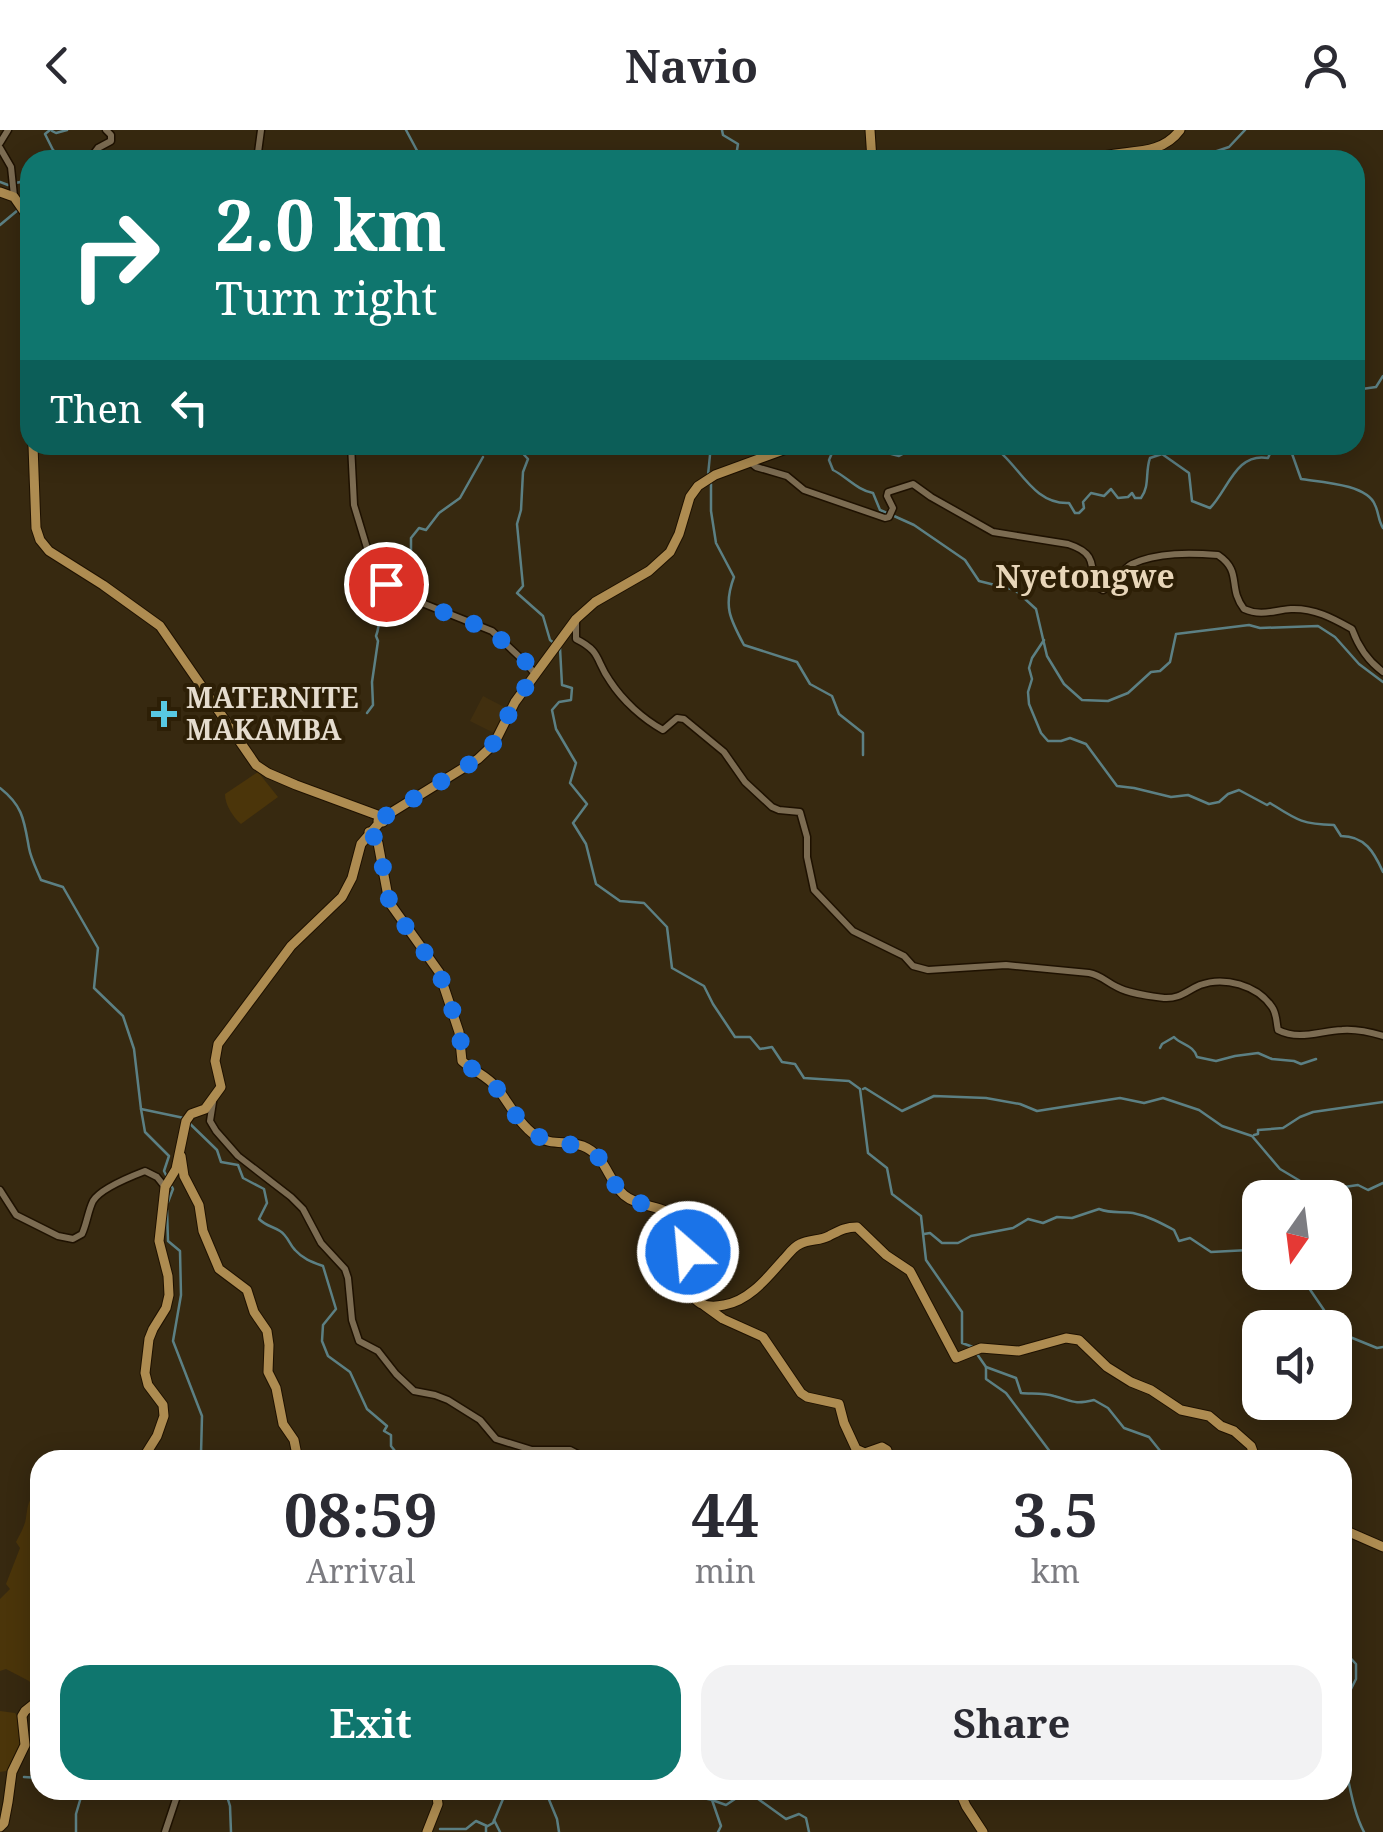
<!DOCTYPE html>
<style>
body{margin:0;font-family:"Noto Serif",serif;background:#f2f2f3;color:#2b2b33;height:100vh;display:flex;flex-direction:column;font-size:38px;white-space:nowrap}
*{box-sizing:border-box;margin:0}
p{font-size:32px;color:#7c7c81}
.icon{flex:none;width:55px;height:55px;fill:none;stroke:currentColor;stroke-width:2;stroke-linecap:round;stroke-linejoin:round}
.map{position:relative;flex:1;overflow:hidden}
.panel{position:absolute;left:30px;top:1320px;width:1322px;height:350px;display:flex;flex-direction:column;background:#fff;border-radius:30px;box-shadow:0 5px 25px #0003}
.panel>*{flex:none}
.guide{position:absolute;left:20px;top:20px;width:1345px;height:305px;border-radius:30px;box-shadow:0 5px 25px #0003;background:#0f766e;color:#fff;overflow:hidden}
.needle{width:65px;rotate:194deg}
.buttons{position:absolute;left:1242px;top:1050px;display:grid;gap:20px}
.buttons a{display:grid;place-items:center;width:110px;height:110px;border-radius:20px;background:#fff;box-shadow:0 5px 25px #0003;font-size:50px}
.pin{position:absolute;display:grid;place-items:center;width:85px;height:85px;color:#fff;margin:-42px;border:5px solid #fff;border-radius:50%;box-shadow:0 2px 10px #0007}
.me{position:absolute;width:110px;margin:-55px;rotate:333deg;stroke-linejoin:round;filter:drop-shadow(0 0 8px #0008)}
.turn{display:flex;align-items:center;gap:35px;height:210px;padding:0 30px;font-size:45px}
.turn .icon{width:130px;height:130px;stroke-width:2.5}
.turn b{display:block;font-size:70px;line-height:85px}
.then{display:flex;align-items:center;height:95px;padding:0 30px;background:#0003;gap:20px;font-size:38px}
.eta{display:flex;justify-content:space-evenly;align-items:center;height:170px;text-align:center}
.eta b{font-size:60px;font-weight:700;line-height:70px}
.cta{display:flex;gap:20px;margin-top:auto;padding:20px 30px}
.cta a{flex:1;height:115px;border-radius:30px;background:#0f766e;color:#fff;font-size:40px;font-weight:700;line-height:115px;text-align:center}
.cta a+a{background:#f2f2f3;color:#2b2b33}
header{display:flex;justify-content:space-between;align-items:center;height:130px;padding:0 30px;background:#fff;font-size:45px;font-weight:700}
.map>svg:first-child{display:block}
.built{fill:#412f0f}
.green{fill:#4b350a}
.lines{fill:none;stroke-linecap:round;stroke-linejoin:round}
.stream{stroke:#5c8084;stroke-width:2.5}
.minor-casing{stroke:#1e1100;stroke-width:9}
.major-casing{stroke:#1e1100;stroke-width:11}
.minor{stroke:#7c6c52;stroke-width:6}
.major{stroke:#ae8c51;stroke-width:9}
.route{stroke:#1a73e8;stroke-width:18;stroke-dasharray:0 32.4}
.poi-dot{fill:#58c9e3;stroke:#2d1f06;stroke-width:4}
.labels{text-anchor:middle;stroke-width:8;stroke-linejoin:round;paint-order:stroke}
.poi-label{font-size:28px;font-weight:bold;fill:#e5dcce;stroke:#2d1f06;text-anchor:start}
.quarter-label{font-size:32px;font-weight:bold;fill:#e8d6b9;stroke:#2d1f06}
</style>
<header><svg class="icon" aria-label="back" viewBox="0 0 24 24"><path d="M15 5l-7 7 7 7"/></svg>Navio<svg class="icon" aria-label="person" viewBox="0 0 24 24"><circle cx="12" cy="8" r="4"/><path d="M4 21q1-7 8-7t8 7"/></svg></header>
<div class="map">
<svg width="1383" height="1702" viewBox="0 0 1383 1702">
<rect width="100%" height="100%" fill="#372910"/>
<polygon class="built" points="483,566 510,580 498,605 470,591"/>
<g class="green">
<path d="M258,642l20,25 -37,27c-8,-7 -16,-19 -16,-30z"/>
<path d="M40,1360v204l-11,-13 -23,-12 -6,2v-72l10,-10 -4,-5 14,-36 -4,-6c4,-8 9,-16 10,-24 2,-13 2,-20 14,-28z"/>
<path d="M0,1581l15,2c14,21 5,36 -3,57l-12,2z"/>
</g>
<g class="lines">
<g class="stream">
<polyline points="50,0 45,4 53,20 58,25 58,30"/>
<polyline points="406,0 422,30"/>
<polyline points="52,1 56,3 67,0"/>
<polyline points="713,30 714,24 724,29 736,26 738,14 723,5 722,0"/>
<polyline points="1201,30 1205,25 1229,17 1245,0"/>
<polyline points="0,52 8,55 20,52 27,58 30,57"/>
<polyline points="0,95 18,80"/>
<polyline points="1355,260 1376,257 1383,246"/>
<polyline points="515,315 528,329 523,342 521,380 517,394 523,456 517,463 543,486 550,510 554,513"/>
<path d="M991,315c27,16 40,60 78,58l6,10h4l5,-5 -1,-6 8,-9 13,3 7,-7 7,9 10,-1 4,-4 3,5h6c9,-12 4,-26 9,-40l12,-4 27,19 3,28 18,7c18,-18 26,-56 58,-50l6,-13"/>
<path d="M1286,315l4,3 11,31c19,3 66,5 74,26 4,8 3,15 8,23"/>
<path d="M835,316l-6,14 4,10c14,7 24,20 40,23l7,17 7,3"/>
<polyline points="835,316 861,316 899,326 919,315 930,320 936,315"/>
<polyline points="1002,323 1012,315"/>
<polyline points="708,345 711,315"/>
<path d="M711,354v27l5,32 18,34c-11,29 -4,42 10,68l53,17 13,22 22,12 7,18 24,19v22"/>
<polyline points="894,386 914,395 965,430 979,451 1015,460 1036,479 1047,526 1064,554 1082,570 1108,571 1128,563 1151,542 1160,541 1170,532 1176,504 1249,495 1260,498 1318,496 1335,507 1359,534 1383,552"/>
<polyline points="387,451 407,435 411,420 411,408 419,398 426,400 439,383 460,368 483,327"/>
<path d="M1044,510l-12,18 -3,10 3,11 -4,13 1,12 12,29 7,8h13l9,-3 16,6 31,42 17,2 37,9 17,-2 21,9 10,-2 9,-8 11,-4 28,15 3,-2c27,17 31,21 64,22l7,11c24,0 33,16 42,36"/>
<polyline points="560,518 562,555 572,558 571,570 559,572 552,580 556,599 576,633 570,653 587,674 573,693 586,714 596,754 620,771 644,773 667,797 672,838 704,856 713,874 735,907 750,907 760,919 772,917 782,932 795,934 804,948 849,951 860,959 868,1023 887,1038 892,1064 921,1086 926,1130 962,1182 962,1213 973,1217"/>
<path d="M367,583l6,-8 -1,-23 6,-41 -2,-5c6,-15 2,-32 7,-49"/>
<path d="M0,658c23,18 24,32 29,60 2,11 8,22 12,32l22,7 35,61 -4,40 29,28 11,33 7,60 43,9 33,32 4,12 17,3 5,13 21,11 3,14 -8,16c7,7 13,7 21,12 8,5 9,13 15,19 8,9 17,12 28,16l13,43 -13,16 -1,16 6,15 22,16 17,37 20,17 -3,5 7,4v11l4,5 23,9"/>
<path d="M1160,918l2,-4 12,-7c7,8 20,8 23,20l19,4 19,-5 23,-3 14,6 22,2 7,3 15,-5"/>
<polyline points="863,959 865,958 902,981 934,966 986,968 1020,974 1037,981 1120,968 1144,973 1163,968 1199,980 1222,996 1252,1006 1280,1039 1317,1061 1358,1055 1368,1060 1383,1053"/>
<polyline points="141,979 145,1002 169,1026 164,1041 166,1045"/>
<polyline points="1254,1005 1258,1004 1258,1000 1283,998 1300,987 1313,982 1383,972"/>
<polyline points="168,1072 173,1059 172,1057"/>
<polyline points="167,1080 168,1111 180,1121 181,1165 173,1211 202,1286 201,1324 198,1330"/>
<path d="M924,1104l6,-1 12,10h16l13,-7 42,-8 15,-9 15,4 14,-6 15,1 27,-9c13,5 22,2 34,4 15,3 28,10 41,17l5,11 11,-3 21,14 38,-2 11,8"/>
<polyline points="1298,1142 1326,1183 1335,1187 1345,1205 1377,1218 1383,1217"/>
<path d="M977,1224l9,13 30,11 5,15c10,1 23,0 33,3 19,5 19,9 40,4l14,8 16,20 25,9 12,15 21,8"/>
<polyline points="986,1237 986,1249 1006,1263 1051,1323 1058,1330"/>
<polyline points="1342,1519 1356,1534 1356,1549 1342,1577"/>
<polyline points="29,1581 34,1586 40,1587"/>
<path d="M1342,1623c7,25 10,57 22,79"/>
<polyline points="24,1647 40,1648"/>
<polyline points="225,1660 230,1676 231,1702"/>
<polyline points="545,1660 557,1689 559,1702"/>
<polyline points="699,1660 699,1667 712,1670 721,1696 718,1702"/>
<polyline points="712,1670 726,1675 747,1661 786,1689 799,1684 806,1688 809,1702"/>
<polyline points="494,1690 500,1702"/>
<polyline points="440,1699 466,1699 476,1691 487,1696"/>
<polyline points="76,1702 76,1684 81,1667 100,1665 106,1660"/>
<polyline points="486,1702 486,1697 493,1693 503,1669 512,1660"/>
</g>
<g class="minor-casing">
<g id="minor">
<polyline points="0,13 8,0"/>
<polyline points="0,18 11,37 14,66"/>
<polyline points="89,30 98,18 111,11 111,5 106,0"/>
<polyline points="257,30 261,0"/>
<polyline points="351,315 354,375 374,441 383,453 402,460 417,471 492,501 526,533 535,544"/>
<path d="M750,332l6,5 31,9 17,14 81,28 4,-1 4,-9 -6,-12 1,-4 25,-8 18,13 62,35 75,12c25,8 24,17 26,41l9,5c13,-5 17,-20 29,-26 26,-12 59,-11 86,-9 25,17 9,32 26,54 18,8 30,1 47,0 24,-1 43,10 61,20 6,17 16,32 31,43"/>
<path d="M576,492v17c26,13 19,21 34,42 13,20 33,38 53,49l14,-12 7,1 40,33 21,30 27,25 7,3 21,2 7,25v20l7,33 39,41 51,25 9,10 15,4 78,-5 83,8c12,2 17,9 28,14 13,7 32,9 47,11 16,1 22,-7 36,-13 24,-9 57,0 72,22 5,7 4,15 6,23 21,11 42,1 64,0 14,-1 28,2 41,6"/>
<polyline points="213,972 210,991 216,1001 238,1026 291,1067 303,1079 321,1113 345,1139 348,1148 352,1190 359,1211 378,1221 396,1244 414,1261 435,1265 448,1270 480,1290 496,1309 532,1320 570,1320 589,1330"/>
<path d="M0,1060l16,25 42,21 15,3 9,-5c5,-11 6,-23 11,-33 7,-12 39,-25 52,-30l12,6 8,10"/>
<polyline points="165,1702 179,1660"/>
</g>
</g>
<g class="major-casing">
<g id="major">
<polyline points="870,0 872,30"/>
<path d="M1089,30c31,-13 69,0 91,-30"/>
<polyline points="0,62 14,67 30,90"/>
<polyline points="30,136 30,235"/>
<polyline points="33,315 36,398 40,410 49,421 103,455 160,496 256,635 268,643 296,655 380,686"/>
<polyline points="384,687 379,687 378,691 383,692 384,687 478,629 494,614 515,572 576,489 595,472 649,441 670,422 679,404 690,367 698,356 715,345 797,315"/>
<path d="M369,702l9,11 11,59 50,70 20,60 3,29c11,10 26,15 36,28 12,16 21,35 38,47 16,11 35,3 51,12 20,11 21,33 37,47 15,13 40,10 55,24 23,21 -13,98 45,86 25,-4 43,-27 59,-45 5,-5 10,-13 17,-16 9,-5 20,-3 29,-8 10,-5 16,-9 28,-9l29,28 24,16 46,87 25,-10 38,3 47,-13 13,2 28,27 24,15 20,8 30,20 28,6 12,10 13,5 17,15 5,14"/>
<polyline points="181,1026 184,1046 199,1075 203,1101 219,1139 247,1160 254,1182 267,1201 269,1215 268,1242 276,1258 283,1294 294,1310 298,1330"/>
<polyline points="705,1176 723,1189 763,1207 801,1263 807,1267 839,1274 844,1293 856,1319 865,1323 882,1317 887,1320 888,1330"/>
<polyline points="142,1330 157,1306 164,1286 163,1275 148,1255 145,1243 149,1209 153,1199 166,1178 169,1165 168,1146 159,1111 165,1057 176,1039 186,991 191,984 205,979 221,957 215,931 218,914 291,816 342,767 352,748 361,714 380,692"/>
<polyline points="1342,1399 1383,1417"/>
<polyline points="959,1660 966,1676 983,1702"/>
<polyline points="0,1697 4,1693 8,1672 12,1642 25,1615 22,1586 25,1581 40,1569"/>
<polyline points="427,1702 438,1674 436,1660"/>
</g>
</g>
<use href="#minor" class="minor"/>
<use href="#major" class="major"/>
</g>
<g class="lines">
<polyline class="route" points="386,454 402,460 417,472 490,500 526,532 535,544 515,572 496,610 484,625 384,687 384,691 380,692 369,702 378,711 390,775 439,842 460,902 462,931 495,956 522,994 537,1006 558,1014 582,1015 602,1030 616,1056 629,1069 676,1086 687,1099 688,1122"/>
</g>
<path class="poi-dot" d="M159 569h10v10h10v10h-10v10h-10v-10h-10v-10h10z"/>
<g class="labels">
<g class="poi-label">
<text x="186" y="578">MATERNITE<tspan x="186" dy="32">MAKAMBA</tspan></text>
</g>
<g class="quarter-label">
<text x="1085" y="458">Nyetongwe</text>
</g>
</g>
</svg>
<div class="buttons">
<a><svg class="needle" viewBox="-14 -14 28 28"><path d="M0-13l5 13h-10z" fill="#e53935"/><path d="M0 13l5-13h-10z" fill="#7c7c81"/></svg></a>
<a><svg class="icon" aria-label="sound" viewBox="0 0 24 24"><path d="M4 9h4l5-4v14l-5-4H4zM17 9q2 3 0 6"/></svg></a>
</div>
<div class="pin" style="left:386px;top:454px;background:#d93025"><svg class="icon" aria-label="arrive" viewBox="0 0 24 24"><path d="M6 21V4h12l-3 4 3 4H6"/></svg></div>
<svg class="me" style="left:688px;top:1122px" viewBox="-20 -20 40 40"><circle r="17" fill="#1a73e8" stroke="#fff" stroke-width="3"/><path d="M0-11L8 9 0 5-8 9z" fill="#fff"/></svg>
<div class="guide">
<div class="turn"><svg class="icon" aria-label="right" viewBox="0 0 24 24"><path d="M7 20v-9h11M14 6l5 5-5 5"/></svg><div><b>2.0 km</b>Turn right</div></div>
<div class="then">Then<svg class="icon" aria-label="left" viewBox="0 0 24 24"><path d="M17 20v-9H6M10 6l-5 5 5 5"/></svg></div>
</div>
<section class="panel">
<div class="eta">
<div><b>08:59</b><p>Arrival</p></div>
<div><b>44</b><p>min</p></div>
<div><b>3.5</b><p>km</p></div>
</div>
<div class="cta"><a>Exit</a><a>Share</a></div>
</section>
</div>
